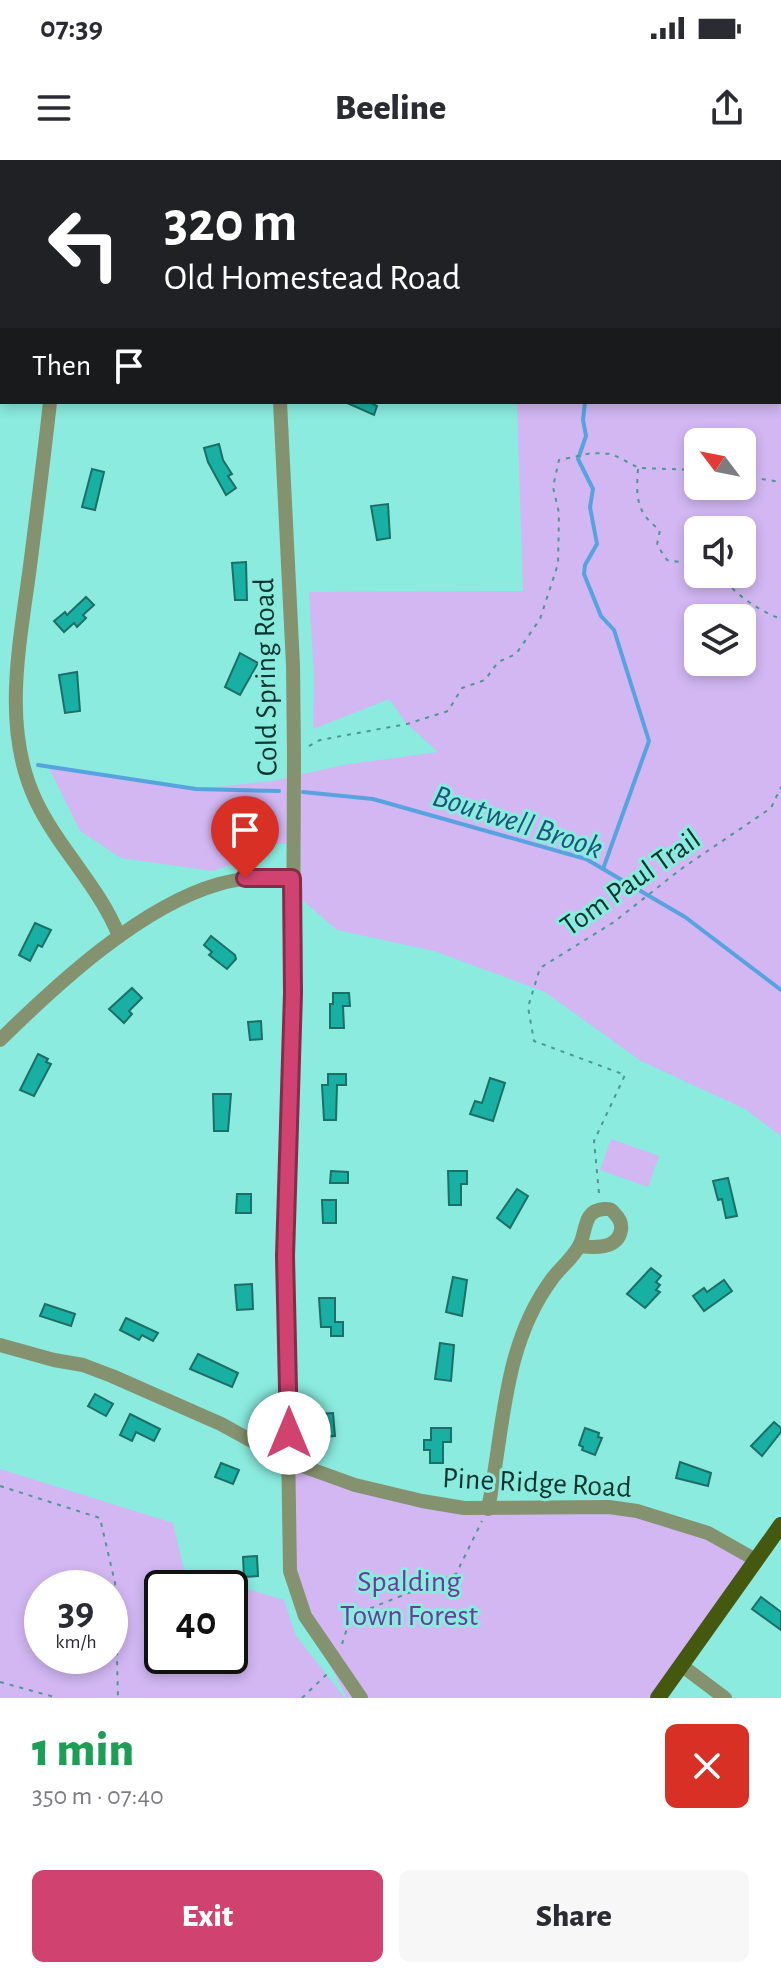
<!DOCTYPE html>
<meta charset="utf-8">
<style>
body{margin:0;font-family:"Alegreya Sans",sans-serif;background:#f7f7f7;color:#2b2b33;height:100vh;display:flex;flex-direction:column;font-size:30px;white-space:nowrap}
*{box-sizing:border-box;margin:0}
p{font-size:26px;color:#7c7c81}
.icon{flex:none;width:44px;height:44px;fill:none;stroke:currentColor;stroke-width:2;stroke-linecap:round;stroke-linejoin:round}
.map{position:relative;height:1538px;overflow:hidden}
.drawer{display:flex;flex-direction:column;background:#fff;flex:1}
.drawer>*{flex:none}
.banner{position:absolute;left:0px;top:0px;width:782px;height:244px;box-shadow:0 4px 12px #0003;background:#202124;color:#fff;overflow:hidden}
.needle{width:52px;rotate:302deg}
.controls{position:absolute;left:684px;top:268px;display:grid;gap:16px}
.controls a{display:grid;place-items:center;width:72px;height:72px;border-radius:12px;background:#fff;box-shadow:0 4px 12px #0003;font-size:40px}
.speed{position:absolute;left:24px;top:1410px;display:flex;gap:16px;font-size:40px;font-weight:700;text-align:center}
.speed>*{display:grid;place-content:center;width:104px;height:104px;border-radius:50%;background:#fff;box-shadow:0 4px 12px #0003;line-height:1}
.speed small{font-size:20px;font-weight:400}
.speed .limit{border:4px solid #111;border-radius:12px;background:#fff;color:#111}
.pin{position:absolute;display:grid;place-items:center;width:68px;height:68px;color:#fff;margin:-82px -34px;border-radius:50% 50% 50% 0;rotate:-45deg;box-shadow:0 0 8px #0007}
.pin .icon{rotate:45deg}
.me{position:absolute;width:88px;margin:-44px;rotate:0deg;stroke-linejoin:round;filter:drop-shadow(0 0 6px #0008)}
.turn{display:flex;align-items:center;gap:28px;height:168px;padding:0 32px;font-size:36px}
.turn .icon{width:104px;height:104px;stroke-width:2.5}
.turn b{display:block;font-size:56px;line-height:68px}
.then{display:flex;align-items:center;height:76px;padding:0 32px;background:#0003;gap:16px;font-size:30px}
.round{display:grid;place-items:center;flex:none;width:84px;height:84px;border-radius:12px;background:#f7f7f7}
.overview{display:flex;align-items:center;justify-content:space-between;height:136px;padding:0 32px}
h1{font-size:48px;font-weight:800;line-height:60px;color:#1e9e55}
.primary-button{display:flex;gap:16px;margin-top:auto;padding:16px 32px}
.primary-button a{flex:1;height:92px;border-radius:12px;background:#d04270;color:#fff;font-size:32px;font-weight:800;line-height:92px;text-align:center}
.primary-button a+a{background:#f7f7f7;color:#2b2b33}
.status{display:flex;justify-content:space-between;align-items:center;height:56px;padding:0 40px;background:#fff;direction:ltr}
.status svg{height:22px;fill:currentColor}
header{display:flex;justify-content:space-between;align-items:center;height:104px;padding:0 32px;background:#fff;font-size:36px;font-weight:800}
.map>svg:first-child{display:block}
.green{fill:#d2b7f3;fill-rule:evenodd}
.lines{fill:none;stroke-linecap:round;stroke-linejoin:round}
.stream{stroke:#57a3df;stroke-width:4}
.building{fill:#17b0a2;stroke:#1f6e65;stroke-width:2}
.path{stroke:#4f978e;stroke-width:2;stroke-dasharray:4 6;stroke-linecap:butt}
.minor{stroke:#85926f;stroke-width:14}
.major{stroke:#44590f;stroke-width:16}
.route-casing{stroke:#872b49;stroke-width:20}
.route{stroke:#d04270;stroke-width:14}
.labels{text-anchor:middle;stroke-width:6;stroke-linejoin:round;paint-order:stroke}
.street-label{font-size:30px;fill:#093530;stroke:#8aebde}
.park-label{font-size:30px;fill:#6b3c98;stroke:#8aebde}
.water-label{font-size:32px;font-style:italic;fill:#1d547c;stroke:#8aebde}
</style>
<div class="status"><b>07:39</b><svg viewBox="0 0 49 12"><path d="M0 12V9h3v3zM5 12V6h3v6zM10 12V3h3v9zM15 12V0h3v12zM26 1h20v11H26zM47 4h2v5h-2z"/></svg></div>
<header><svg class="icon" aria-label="menu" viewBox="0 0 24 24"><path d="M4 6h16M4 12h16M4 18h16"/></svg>Beeline<svg class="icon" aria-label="share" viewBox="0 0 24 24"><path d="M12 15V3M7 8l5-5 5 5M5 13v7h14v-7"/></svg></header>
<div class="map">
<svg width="781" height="1538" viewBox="0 0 781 1538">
<rect width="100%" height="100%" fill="#8aebde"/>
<g class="green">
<polygon points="289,0 461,0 463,2 289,2"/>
<path d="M781,223v753l-36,-27 -104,-48 -96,-69 -111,-41 -97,-21 -36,-31v-55h-28l-6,10 -55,17 -91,-13 -41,-27 -32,-65 148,23 77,-8 70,-16 95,-13 -31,-28 -18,-25 -76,30 1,-52 -5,-85 214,-1 -6,-189h263zM698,282h44v44h-44zM698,370h44v44h-44zM698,458h44v44h-44z"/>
<polygon points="611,979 659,996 648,1027 600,1010"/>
<polygon points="288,1301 464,1348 637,1351 756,1400 658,1538 347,1538 305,1456 290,1411"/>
<path d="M0,1309l173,54 11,47 100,30 12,36 49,62h-345zM110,1428v68h-68v-68zM162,1428h68v68h-68z"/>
</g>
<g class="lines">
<g class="stream">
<polyline points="405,0 405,2"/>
<polyline points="585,242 583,260 586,276 578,299 593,329 590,347 597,384 585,405 584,414 601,456 614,470 649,581 603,709"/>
<polyline points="38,605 196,629 279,631"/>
<polyline points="303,632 373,639 586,699 685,757 781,830"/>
</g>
</g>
<g class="building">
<polygon points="345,242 375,242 373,244 377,246 374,255"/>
<polygon points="219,284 223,300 232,314 228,316 236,328 226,335 208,302 204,288"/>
<polygon points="92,309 104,312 95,350 82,347"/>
<polygon points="388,344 390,378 377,380 371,346"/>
<polygon points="246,402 247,440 235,440 232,403"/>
<polygon points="86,437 94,445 83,455 86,458 77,467 74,463 64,472 54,461 65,452 67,455"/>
<polygon points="240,493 258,503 240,535 225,527"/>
<polygon points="77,512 80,551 65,553 59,515"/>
<polygon points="35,763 51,770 42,787 38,785 30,801 19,795"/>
<polygon points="211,776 235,795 236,799 227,809 209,795 212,792 204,785"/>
<polygon points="132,828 142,838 129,851 132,854 124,863 109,849"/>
<polygon points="333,833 349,833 350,846 343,846 344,868 330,868 330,844 333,844"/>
<polygon points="261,861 262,879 250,880 248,862"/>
<polygon points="38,894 48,899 46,902 51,904 34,936 20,930"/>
<polygon points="328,914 346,914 346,925 337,925 336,960 324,960 322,925 328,925"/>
<polygon points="490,918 505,923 493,961 470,954 475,941 482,943"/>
<polygon points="213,934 231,934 228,971 214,971"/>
<polygon points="331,1011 348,1012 348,1023 330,1023"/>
<polygon points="448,1011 467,1011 467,1024 461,1024 461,1045 449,1045"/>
<polygon points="728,1018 737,1056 726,1058 722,1039 718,1040 713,1021"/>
<polygon points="517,1029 528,1036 510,1068 497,1058"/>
<polygon points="237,1034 251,1034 251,1053 236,1053"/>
<polygon points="322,1040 336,1040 336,1063 323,1063"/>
<polygon points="651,1108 661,1116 656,1122 660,1125 656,1130 660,1132 645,1148 627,1134"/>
<polygon points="453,1117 467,1120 462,1156 446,1152"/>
<polygon points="724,1120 732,1131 704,1151 693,1136 704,1128 707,1132"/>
<polygon points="252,1124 253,1149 237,1150 235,1125"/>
<polygon points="319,1138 335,1138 335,1162 343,1162 343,1176 331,1176 331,1167 321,1167"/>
<polygon points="45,1144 75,1154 71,1166 40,1156"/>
<polygon points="126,1158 158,1173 153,1181 142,1175 139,1180 120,1170"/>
<polygon points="440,1183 454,1185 451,1221 435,1219"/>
<polygon points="198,1194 238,1213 232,1227 190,1209"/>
<polygon points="95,1234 113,1244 106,1256 88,1246"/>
<polygon points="333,1253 335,1276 320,1277 318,1254"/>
<polygon points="130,1254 160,1269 154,1281 136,1272 132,1281 120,1275"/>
<polygon points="774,1262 781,1268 781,1272 762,1296 751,1286"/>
<polygon points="431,1268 451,1268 451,1282 443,1282 443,1303 430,1303 430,1290 424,1290 424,1280 431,1280"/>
<polygon points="585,1268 599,1273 598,1277 602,1278 595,1295 582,1290 583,1287 579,1285"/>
<polygon points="680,1302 711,1313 708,1326 676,1318"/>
<polygon points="221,1303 239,1310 233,1324 215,1317"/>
<polygon points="257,1396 258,1416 244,1417 243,1397"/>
<polygon points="761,1437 781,1452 781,1470 752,1449"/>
</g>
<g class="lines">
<g class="path">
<path d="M638,309c-2,28 -2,44 22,61l-3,15 10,15 31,5"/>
<polyline points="742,316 781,322"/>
<path d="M718,414c18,20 37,35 63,45"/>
<polyline points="309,586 320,580 407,564 448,551 462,528 485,520 498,502 516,494 540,459 558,404 559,353 553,327 559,300 592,293 612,294 639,308 698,310"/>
<polyline points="599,1033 594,981 625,915 534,881 528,847 540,808 614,762 681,709 771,648 781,627"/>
<polyline points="0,1326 100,1358 115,1423 118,1538"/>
<polyline points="342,1484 351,1456 456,1414 482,1361"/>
<polyline points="0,1522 58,1538"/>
<polyline points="302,1538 327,1514"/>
</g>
<g class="minor">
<polyline points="270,0 270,2"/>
<polyline points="0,3 2,4"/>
<polyline points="780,86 781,86"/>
<path d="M50,242c-6,55 -13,109 -20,164 -10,78 -29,161 6,235 23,48 63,85 83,135"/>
<polyline points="280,242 293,505 294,595 293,833 285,1096 290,1411 305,1456 361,1538"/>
<path d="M0,880c57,-56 141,-134 219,-156 24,-7 48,-6 73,-6"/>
<polyline points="0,1185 54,1200 83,1205 112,1216 221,1264 288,1301 355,1325 422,1341 464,1348 609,1347 637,1351 708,1373 756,1400"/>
<path d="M488,1349c16,-78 14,-163 64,-230 8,-11 21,-21 27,-33 8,-13 3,-36 25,-37 7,0 7,0 11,5 4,4 7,10 6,16 -3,19 -27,18 -41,16"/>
<polyline points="681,1505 725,1538"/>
</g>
<polyline class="major" points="658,1538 781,1365"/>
</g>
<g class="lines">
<g class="route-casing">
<polyline id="route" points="245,718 292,718 293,833 285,1096 289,1273"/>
</g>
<use href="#route" class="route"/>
</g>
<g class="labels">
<g class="street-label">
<text transform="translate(265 517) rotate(-91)" y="10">Cold Spring Road</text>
<text transform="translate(630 722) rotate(-35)" y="10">Tom Paul Trail</text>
<text transform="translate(537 1322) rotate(3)" y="10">Pine Ridge Road</text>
</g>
<g class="park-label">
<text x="409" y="1431">Spalding<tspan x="409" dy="34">Town Forest</tspan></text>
</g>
<g class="water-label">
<text transform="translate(518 661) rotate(18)" y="11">Boutwell Brook</text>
</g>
</g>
</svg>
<div class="controls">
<a><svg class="needle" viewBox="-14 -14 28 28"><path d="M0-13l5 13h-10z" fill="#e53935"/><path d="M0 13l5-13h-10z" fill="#7c7c81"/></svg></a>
<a><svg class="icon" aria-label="sound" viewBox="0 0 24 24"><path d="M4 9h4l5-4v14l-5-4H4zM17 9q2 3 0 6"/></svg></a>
<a><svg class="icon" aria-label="layers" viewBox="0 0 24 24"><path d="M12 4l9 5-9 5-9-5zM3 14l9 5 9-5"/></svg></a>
</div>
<div class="speed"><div>39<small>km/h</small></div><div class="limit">40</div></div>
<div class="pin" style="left:245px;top:718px;background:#d93025"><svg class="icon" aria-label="arrive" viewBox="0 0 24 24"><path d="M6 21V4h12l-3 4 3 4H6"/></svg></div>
<svg class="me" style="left:289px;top:1273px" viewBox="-20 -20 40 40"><circle r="19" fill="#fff"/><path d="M0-13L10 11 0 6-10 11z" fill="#d04270"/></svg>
<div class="banner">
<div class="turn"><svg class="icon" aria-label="left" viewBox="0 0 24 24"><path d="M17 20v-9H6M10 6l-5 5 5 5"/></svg><div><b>320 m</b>Old Homestead Road</div></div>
<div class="then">Then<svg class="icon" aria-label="arrive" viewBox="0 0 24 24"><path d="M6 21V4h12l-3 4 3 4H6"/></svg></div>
</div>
</div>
<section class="drawer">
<div class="overview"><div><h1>1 min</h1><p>350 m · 07:40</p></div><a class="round" style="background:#d93025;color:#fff"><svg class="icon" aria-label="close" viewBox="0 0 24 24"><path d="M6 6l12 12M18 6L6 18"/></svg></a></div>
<div class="primary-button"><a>Exit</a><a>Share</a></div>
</section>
